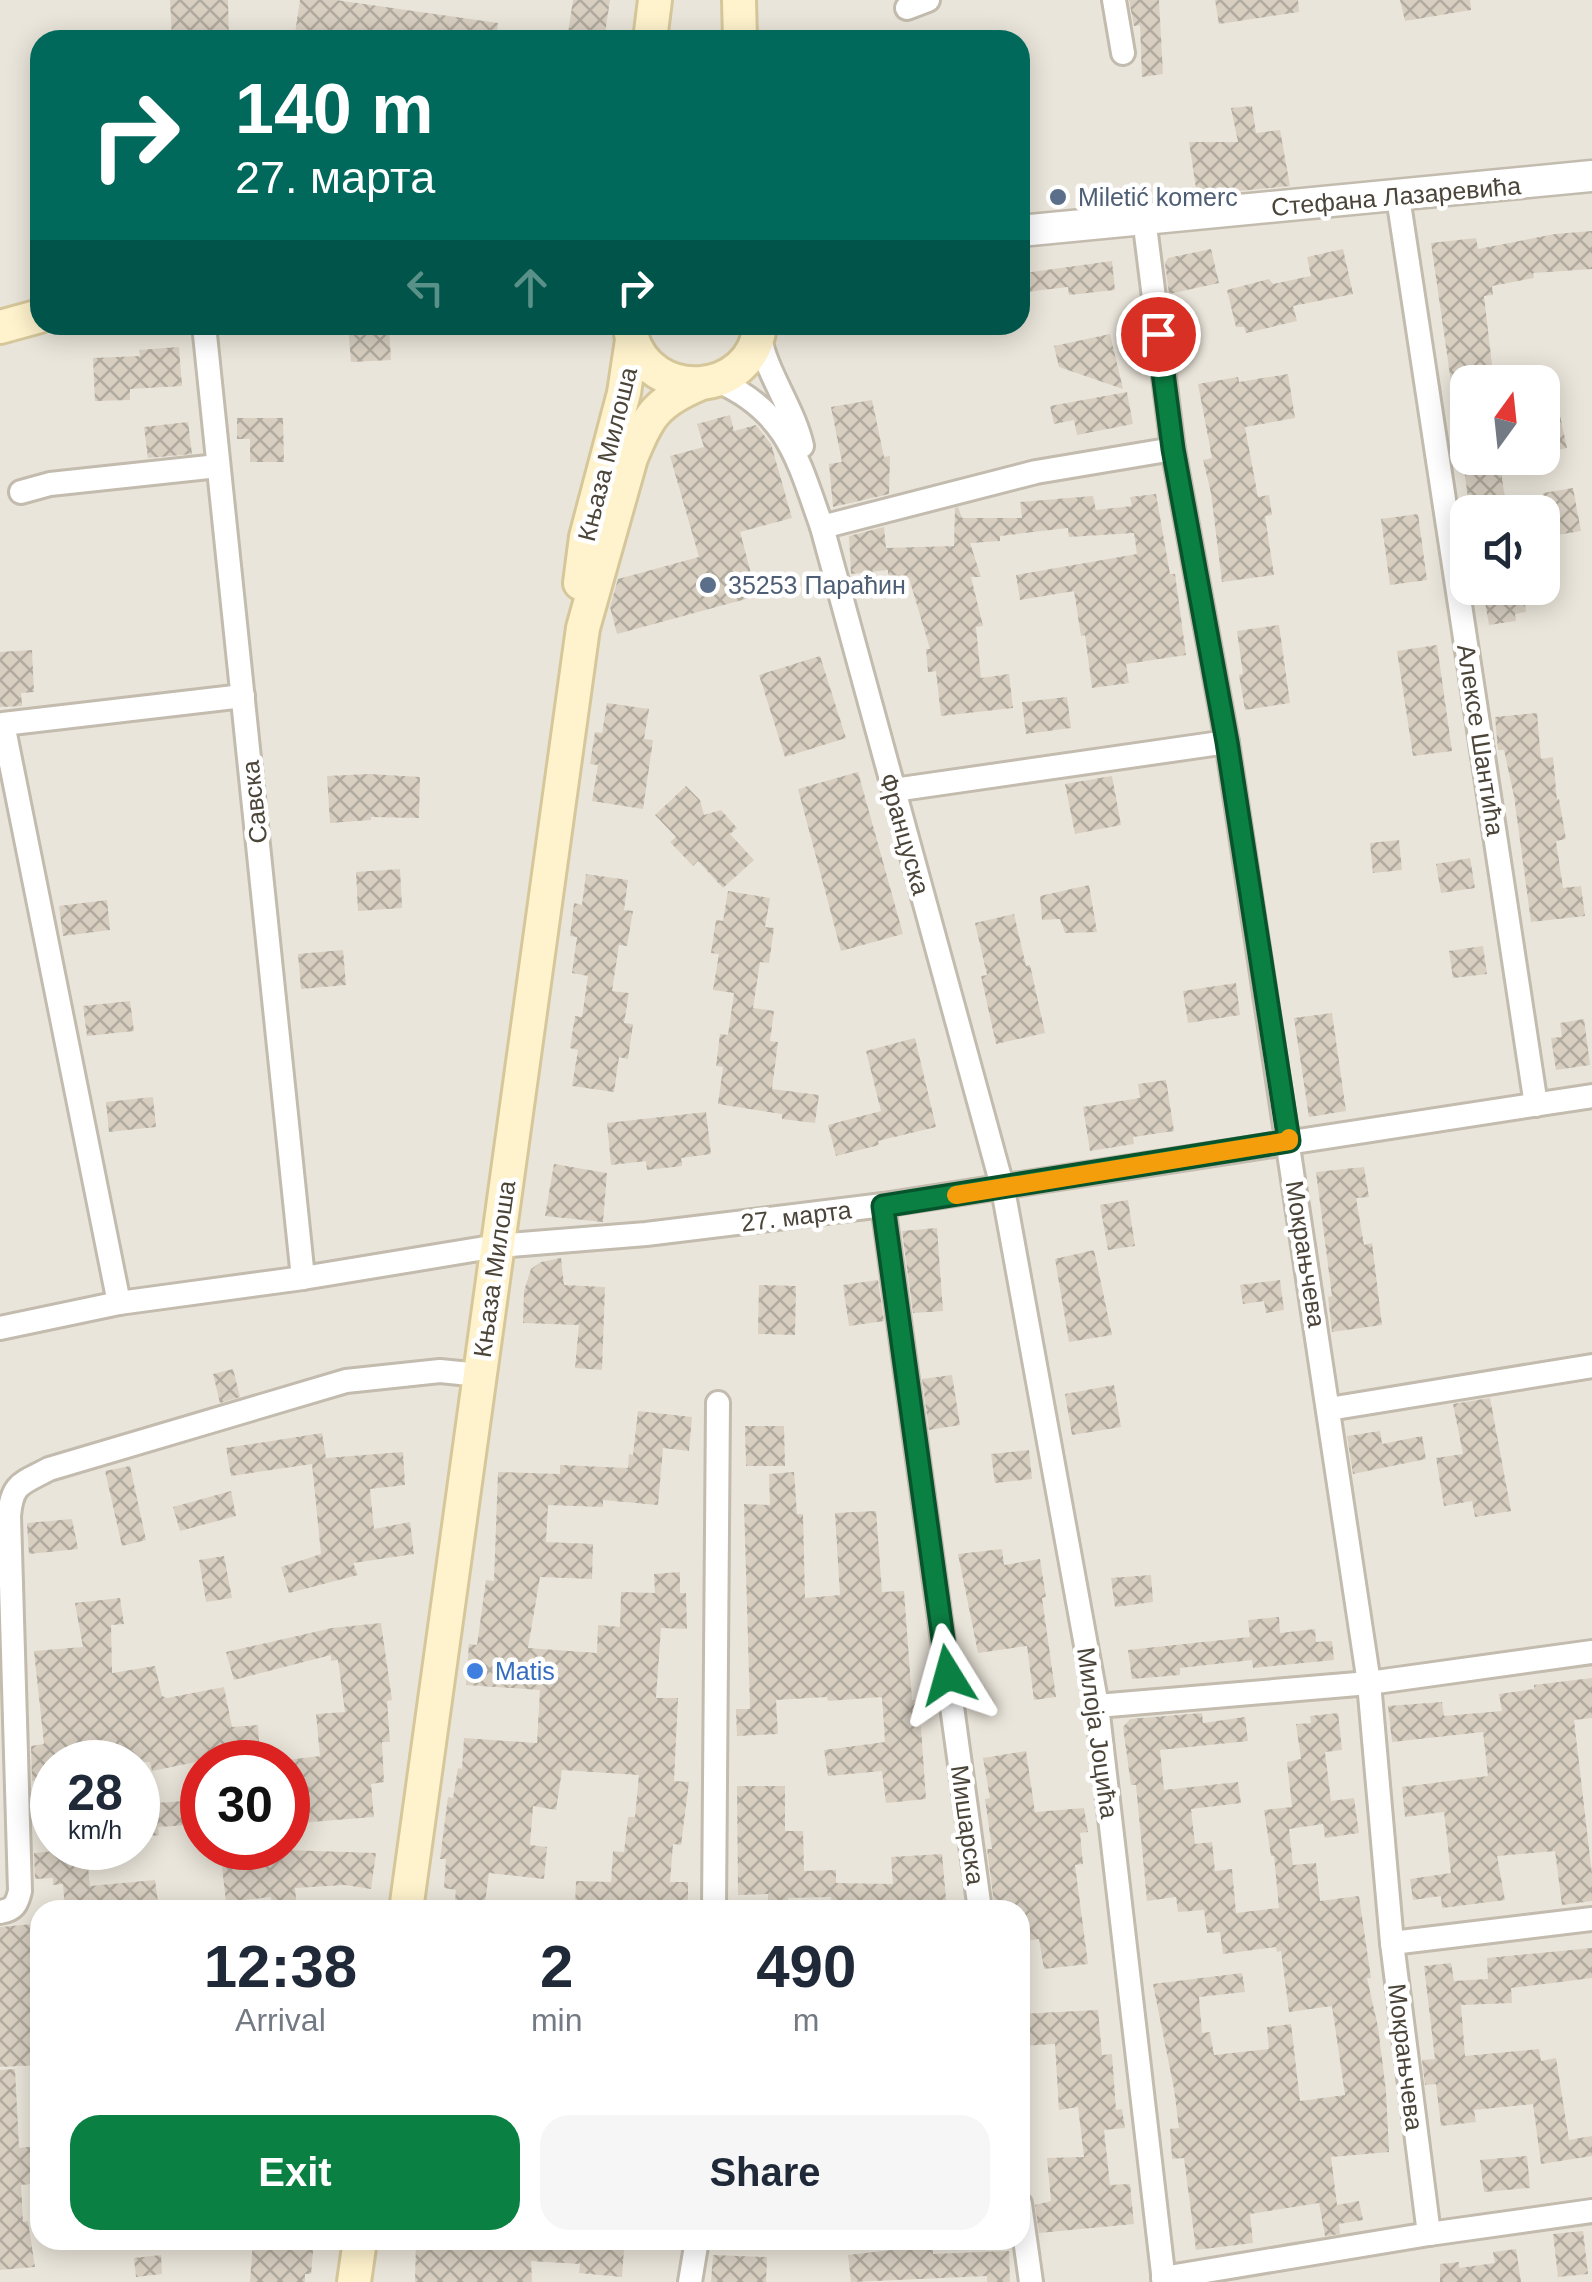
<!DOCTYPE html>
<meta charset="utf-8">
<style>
body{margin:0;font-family:Helvetica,sans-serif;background:#f6f6f7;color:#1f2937;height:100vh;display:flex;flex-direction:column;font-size:38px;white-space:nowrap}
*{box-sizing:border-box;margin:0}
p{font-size:32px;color:#747a83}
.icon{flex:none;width:55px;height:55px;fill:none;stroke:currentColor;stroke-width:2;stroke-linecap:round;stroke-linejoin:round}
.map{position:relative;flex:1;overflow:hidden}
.panel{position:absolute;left:30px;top:1900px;width:1000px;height:350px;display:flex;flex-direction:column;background:#fff;border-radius:30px;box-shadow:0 5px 25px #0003}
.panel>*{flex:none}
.top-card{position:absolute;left:30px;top:30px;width:1000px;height:305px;border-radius:30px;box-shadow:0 5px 25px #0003;background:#00695c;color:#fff;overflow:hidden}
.needle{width:65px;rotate:15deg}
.buttons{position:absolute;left:1450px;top:365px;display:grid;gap:20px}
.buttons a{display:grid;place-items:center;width:110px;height:110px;border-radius:20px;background:#fff;box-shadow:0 5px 25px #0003;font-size:50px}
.speed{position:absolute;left:30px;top:1740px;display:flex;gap:20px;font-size:50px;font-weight:700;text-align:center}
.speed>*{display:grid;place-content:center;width:130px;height:130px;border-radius:50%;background:#fff;box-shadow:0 5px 25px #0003;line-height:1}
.speed small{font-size:25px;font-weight:400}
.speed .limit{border:15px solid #d22;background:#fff;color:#111}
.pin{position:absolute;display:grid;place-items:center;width:85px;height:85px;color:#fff;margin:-42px;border:5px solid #fff;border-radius:50%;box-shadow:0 2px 10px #0007}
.me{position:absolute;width:110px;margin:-55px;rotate:352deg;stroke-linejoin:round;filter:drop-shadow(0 0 8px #0008)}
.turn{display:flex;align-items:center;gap:35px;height:210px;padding:0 40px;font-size:45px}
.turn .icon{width:130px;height:130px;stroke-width:2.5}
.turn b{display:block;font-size:70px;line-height:85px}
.lanes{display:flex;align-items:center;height:95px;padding:0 40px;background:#0003;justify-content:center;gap:50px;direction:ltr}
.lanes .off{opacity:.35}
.eta{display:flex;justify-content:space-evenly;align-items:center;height:170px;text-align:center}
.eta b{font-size:60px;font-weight:600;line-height:70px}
.cta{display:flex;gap:20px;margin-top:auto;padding:20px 40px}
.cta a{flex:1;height:115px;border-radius:30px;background:#0b8043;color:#fff;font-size:40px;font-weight:600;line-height:115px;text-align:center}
.cta a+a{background:#f6f6f7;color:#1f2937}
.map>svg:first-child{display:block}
.residential{fill:#eae5da;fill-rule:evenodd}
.building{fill:url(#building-cross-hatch)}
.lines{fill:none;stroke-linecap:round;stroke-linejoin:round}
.minor-casing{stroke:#c2bbae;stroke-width:28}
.tertiary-casing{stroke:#c2bbae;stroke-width:35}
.secondary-casing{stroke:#d6c79b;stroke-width:38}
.minor{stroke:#fff;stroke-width:22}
.tertiary{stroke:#fff;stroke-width:30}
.secondary{stroke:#fff3cd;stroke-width:32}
.route-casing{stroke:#07532c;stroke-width:25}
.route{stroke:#0b8043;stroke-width:18}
.slow{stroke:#f59e0b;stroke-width:18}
.service-dot{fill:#5c6f8a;stroke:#fff;stroke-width:4}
.shop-dot{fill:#3f7fe0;stroke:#fff;stroke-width:4}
.labels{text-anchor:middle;stroke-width:9;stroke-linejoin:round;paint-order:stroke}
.street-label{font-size:25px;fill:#4b4439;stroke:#fff}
.service-label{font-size:25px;fill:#4e5e75;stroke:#fff;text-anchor:start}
.shop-label{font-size:25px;fill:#366cbe;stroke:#fff;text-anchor:start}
</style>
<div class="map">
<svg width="1592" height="2282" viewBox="0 0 1592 2282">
<defs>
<pattern id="building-cross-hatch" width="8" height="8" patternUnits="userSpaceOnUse" patternTransform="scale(2.5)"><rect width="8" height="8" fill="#d8cfc1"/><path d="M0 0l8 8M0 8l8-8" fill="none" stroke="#b1aa9e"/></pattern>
</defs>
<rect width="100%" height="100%" fill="#f6f3ec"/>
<path class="residential" d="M0,0h1592v2282h-1592zM40,40h980v285h-980zM1468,382h74v76h-74zM1468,512h74v76h-74zM52,1762h86v86h-86zM202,1762h86v86h-86zM40,1910h980v330h-980z"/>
<g class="building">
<polygon points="170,0 228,0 229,40 172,40"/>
<polygon points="300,0 336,0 498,23 496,40 294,40"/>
<polygon points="573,0 610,0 604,40 567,40"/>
<polygon points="1129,0 1159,0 1163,74 1142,77 1140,25 1134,26"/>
<polygon points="1215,0 1298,0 1299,12 1219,24"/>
<polygon points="1400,0 1470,0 1471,10 1405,21"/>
<polygon points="1252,106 1256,133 1280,130 1290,186 1197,195 1189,142 1238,142 1231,108"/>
<polygon points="1592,231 1592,269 1533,273 1534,278 1492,286 1493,295 1484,296 1494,382 1451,382 1431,243 1476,238 1478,249 1555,234"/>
<polygon points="1211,249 1219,283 1169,294 1165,263 1168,258"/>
<polygon points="1343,249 1353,294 1293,306 1297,321 1246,333 1244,327 1236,327 1227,290 1269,279 1273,284 1311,276 1307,257"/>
<polygon points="1112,261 1115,290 1069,295 1068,287 1026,292 1024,273"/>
<polygon points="348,325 389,325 391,360 351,362"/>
<polygon points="1110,334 1123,389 1059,367 1054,346"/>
<polygon points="179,347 182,386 130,389 130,400 95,401 93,358 140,356 139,350"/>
<polygon points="1288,374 1295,418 1245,427 1258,497 1269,495 1272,515 1265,516 1274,575 1222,582 1211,493 1203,460 1212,458 1198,384 1238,377 1239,382"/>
<polygon points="1127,392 1133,424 1077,435 1074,420 1054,424 1050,406"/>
<polygon points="872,400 884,457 890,456 889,494 833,507 829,464 842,462 831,407"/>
<polygon points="1558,406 1567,448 1542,453 1542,409"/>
<polygon points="730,415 734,431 756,425 771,444 792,518 740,532 757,596 617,634 610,607 618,579 699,557 670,456 704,447 697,424"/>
<polygon points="237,418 283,418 284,462 250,462 250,439 237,439"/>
<polygon points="188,422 192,454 148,458 144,427"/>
<polygon points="1499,458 1507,512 1470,512 1463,462"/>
<polygon points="1573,488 1581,531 1551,536 1543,493"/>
<polygon points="1156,494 1170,574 1175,574 1186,655 1126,664 1129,683 1092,688 1085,635 1081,636 1074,591 1020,600 1016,575 1137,554 1134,533 1069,537 1068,528 1000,536 1000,541 970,543 981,577 971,577 983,626 976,627 981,678 1009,674 1013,708 941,716 936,671 928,672 926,649 930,649 909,578 888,579 888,570 851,574 849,536 884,527 886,548 954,546 955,508 958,507 962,518 1022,518 1020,502 1093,496 1096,510 1132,506 1130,497"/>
<polygon points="1418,514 1427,580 1390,585 1381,519"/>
<polygon points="1503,588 1523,588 1526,612 1515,614 1516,621 1489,625 1483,591"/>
<polygon points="1279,625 1290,703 1245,710 1239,675 1243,674 1237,631"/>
<polygon points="1437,645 1452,751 1413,756 1397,651"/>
<polygon points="32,650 34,692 21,693 22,706 0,707 0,652"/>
<polygon points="820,656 846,738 785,757 759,675"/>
<polygon points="1067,697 1071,728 1026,734 1022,702"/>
<polygon points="607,703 649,709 644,739 653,740 643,809 592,801 598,765 590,764 595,732 602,733"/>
<polygon points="1537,713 1541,759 1553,757 1557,800 1559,799 1566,839 1556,841 1563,888 1581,886 1585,916 1531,922 1514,796 1504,750 1498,750 1495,717"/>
<polygon points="858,772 903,934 841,951 798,789"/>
<polygon points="369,774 420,777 419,818 371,817 371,820 330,823 327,776"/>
<polygon points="1112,776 1121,825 1075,834 1065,784"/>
<polygon points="686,786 700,800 704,815 721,810 737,828 730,834 754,860 723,888 698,861 693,866 670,842 676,837 655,815"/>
<polygon points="1399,840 1402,870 1373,873 1370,843"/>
<polygon points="1470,858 1475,888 1441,893 1436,864"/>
<polygon points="400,869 402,908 358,911 356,872"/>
<polygon points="586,874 628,880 624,910 633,911 627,946 619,945 612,991 629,993 624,1023 633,1024 628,1059 619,1057 614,1092 572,1086 578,1050 570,1048 575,1016 582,1017 588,976 572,973 577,937 570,936 574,903 582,905"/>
<polygon points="1089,885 1097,932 1065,933 1060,919 1042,920 1040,896"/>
<polygon points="728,891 770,898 765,927 774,928 769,963 760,962 753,1008 774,1011 770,1041 778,1042 772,1089 819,1095 815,1123 782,1119 782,1114 718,1104 723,1067 716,1066 720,1034 728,1035 734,993 713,990 719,954 711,953 716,920 723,921"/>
<polygon points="107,900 110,930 63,936 59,906"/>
<polygon points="1014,914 1026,966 1030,965 1045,1033 996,1044 981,976 987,975 975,923"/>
<polygon points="1483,946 1487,974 1453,978 1449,951"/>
<polygon points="343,950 346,985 301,989 298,954"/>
<polygon points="1236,983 1240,1015 1188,1023 1183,991"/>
<polygon points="130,1001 134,1031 87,1036 83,1006"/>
<polygon points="1332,1013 1346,1111 1309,1117 1294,1018"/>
<polygon points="1584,1019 1590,1065 1556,1070 1551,1038 1562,1037 1560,1023"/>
<polygon points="915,1038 936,1127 878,1141 879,1145 836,1156 828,1125 881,1111 866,1051"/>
<polygon points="1166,1080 1174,1131 1133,1137 1134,1144 1090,1151 1083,1107 1140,1098 1138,1084"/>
<polygon points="153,1097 156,1127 109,1132 106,1102"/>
<polygon points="706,1112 711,1154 681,1158 682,1166 647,1170 646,1161 611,1165 607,1123"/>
<polygon points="554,1164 607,1173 603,1222 545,1216"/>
<polygon points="1364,1167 1369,1197 1356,1198 1364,1245 1372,1243 1382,1325 1332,1332 1328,1297 1332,1296 1316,1172"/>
<polygon points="1128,1200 1135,1246 1108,1250 1100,1205"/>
<polygon points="937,1228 943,1311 913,1313 902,1231"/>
<polygon points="1094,1250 1112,1335 1069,1342 1055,1259"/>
<polygon points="561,1258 564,1285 605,1287 602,1370 575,1368 579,1325 523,1323 524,1291 531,1269 541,1262"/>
<polygon points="878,1280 884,1321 849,1326 843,1285"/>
<polygon points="1280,1280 1284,1310 1266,1313 1264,1301 1243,1304 1240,1285"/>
<polygon points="759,1285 796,1286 795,1335 758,1334"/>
<polygon points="233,1369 240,1397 220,1403 213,1374"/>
<polygon points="952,1375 960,1425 929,1430 922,1379"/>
<polygon points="1114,1385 1121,1427 1072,1435 1065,1394"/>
<polygon points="1490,1398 1511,1511 1475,1517 1472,1501 1444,1506 1436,1458 1463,1454 1453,1404"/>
<polygon points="638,1411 692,1417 689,1451 663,1448 658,1505 603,1500 603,1507 548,1505 546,1542 593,1544 592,1579 540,1577 528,1648 597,1653 598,1625 620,1627 621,1592 655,1593 654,1574 680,1572 680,1593 686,1593 687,1629 661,1628 656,1698 678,1698 674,1781 689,1782 681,1845 673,1844 670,1882 688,1882 688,1908 575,1907 576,1881 611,1882 613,1851 624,1852 628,1817 635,1817 639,1775 562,1770 556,1810 533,1806 530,1845 547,1847 544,1879 489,1873 484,1910 454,1910 456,1890 444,1888 446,1859 440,1859 448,1797 453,1798 458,1768 462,1769 464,1738 537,1743 540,1690 466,1685 469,1644 477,1645 486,1580 494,1581 498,1472 560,1474 560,1465 628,1468 629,1454 633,1455"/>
<polygon points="745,1426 784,1426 785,1466 746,1466"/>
<polygon points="1380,1431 1382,1444 1422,1436 1426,1459 1353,1474 1347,1436"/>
<polygon points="322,1433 326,1458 403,1452 405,1485 370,1489 374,1529 410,1522 414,1554 353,1563 358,1575 289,1593 281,1567 321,1554 312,1464 231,1476 226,1448"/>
<polygon points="1029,1450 1032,1479 995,1483 991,1454"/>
<polygon points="130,1466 146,1540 122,1546 105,1471"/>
<polygon points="794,1472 797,1514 803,1514 805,1598 840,1595 835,1513 876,1511 882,1592 904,1591 912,1700 919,1700 926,1799 886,1803 882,1771 828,1776 824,1750 885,1742 882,1697 828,1701 827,1697 776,1700 778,1734 737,1736 736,1709 750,1709 744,1504 770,1505 769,1474"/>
<polygon points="231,1491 236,1516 180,1531 173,1507"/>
<polygon points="72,1519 78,1549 29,1554 27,1523"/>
<polygon points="1002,1549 1004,1565 1040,1559 1046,1597 1042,1598 1056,1697 1034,1700 1027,1646 978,1653 958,1554"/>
<polygon points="224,1556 232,1598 206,1602 199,1560"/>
<polygon points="1151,1575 1153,1602 1115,1607 1111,1578"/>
<polygon points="120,1598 124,1624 111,1625 112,1673 155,1666 162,1696 167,1698 224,1687 232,1727 258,1725 260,1762 196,1762 152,1771 150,1762 52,1762 52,1779 32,1781 31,1746 44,1744 34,1651 83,1647 75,1603"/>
<polygon points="1279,1617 1280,1633 1315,1629 1316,1642 1332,1641 1334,1660 1253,1668 1252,1660 1180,1668 1180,1675 1132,1679 1128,1650 1250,1637 1248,1620"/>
<polygon points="381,1623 392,1700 387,1701 390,1742 382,1742 384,1782 371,1784 374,1817 298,1823 295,1785 288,1786 288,1760 320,1756 316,1714 345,1712 338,1660 331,1661 331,1655 234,1680 226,1652 332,1628"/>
<polygon points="1592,1678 1592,1718 1574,1720 1592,1874 1592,1901 1562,1905 1555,1851 1497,1856 1505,1900 1442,1908 1441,1896 1413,1900 1410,1879 1451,1873 1444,1812 1405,1817 1402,1787 1488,1776 1483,1732 1392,1742 1388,1706 1442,1702 1444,1716 1502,1711 1499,1694 1534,1689 1534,1685"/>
<polygon points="1202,1713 1203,1723 1245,1717 1248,1741 1160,1750 1164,1790 1238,1782 1241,1803 1191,1809 1195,1844 1212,1842 1215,1871 1232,1869 1236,1913 1279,1908 1274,1856 1271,1856 1264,1810 1292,1807 1287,1762 1301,1759 1296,1724 1311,1723 1310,1716 1338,1713 1342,1750 1325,1752 1331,1801 1354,1798 1359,1833 1325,1838 1323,1824 1289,1829 1293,1865 1316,1863 1320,1901 1359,1896 1371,1978 1367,1978 1378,2027 1386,2091 1389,2152 1331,2157 1337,2205 1359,2201 1363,2220 1339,2224 1340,2234 1325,2236 1319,2203 1250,2214 1253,2243 1196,2250 1184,2158 1172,2159 1170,2129 1179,2128 1174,2089 1153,1984 1242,1973 1245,1992 1199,1997 1202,2033 1210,2032 1214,2055 1269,2049 1267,2027 1291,2024 1300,2101 1345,2095 1332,2006 1289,2012 1281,1951 1277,1952 1276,1947 1223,1954 1220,1932 1207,1933 1204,1910 1178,1912 1176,1897 1147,1901 1136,1785 1131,1785 1123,1727 1130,1719"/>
<polygon points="1026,1751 1035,1812 1084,1808 1088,1832 1080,1833 1083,1864 1075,1865 1088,1964 1044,1969 1039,1939 1020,1942 1020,1910 995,1910 987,1849 992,1849 985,1799 990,1798 983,1758"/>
<polygon points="737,1786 785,1786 785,1831 803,1831 804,1871 836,1870 836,1883 893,1884 891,1857 942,1854 947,1910 832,1910 831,1897 788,1898 788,1907 768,1907 768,1894 738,1895"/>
<polygon points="202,1800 202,1824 158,1827 159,1835 138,1838 138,1804"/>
<polygon points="86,1848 90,1886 155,1880 158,1902 100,1910 65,1910 63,1884 53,1885 53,1878 35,1879 34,1853"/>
<polygon points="220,1848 376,1853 371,1889 345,1885 295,1888 297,1910 272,1910 271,1897 226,1902"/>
<polygon points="33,1924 40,1987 40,2027 36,2028 40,2065 0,2067 0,1927"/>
<polygon points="1592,1948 1592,1978 1511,1988 1512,2003 1461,2005 1465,2056 1539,2049 1541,2061 1556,2058 1569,2140 1592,2136 1592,2156 1541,2164 1533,2104 1474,2110 1476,2122 1441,2126 1436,2084 1425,2085 1422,2060 1435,2059 1424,1966 1451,1963 1454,1981 1488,1979 1487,1958"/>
<polygon points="1098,2010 1102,2055 1112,2054 1116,2110 1122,2109 1125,2128 1104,2130 1110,2185 1130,2184 1134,2224 1039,2233 1035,2205 1051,2201 1047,2158 1084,2157 1078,2107 1059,2110 1055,2044 1020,2046 1020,2014"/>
<polygon points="15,2069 19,2148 38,2146 40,2183 21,2185 23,2222 28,2221 35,2267 0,2270 0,2070"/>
<polygon points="1527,2156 1530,2188 1484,2192 1480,2160"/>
<polygon points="1583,2231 1588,2274 1558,2277 1553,2234"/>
<polygon points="253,2240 314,2241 311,2274 305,2274 305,2282 250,2282"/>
<polygon points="416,2240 580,2240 580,2245 624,2249 622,2277 579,2273 580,2264 531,2261 532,2282 415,2282"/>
<polygon points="900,2240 932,2240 933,2254 1009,2251 1010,2282 987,2282 987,2276 851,2282 848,2255 900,2249"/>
<polygon points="1516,2249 1521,2282 1440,2282 1440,2264 1459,2262 1459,2268 1495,2263 1493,2252"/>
<polygon points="161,2255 162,2274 136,2277 134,2258"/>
<polygon points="713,2255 767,2257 766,2282 711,2282"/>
</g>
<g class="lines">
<g class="minor-casing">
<g id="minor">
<polyline points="1114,0 1123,53"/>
<polyline points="907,8 928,0"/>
<polyline points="1398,197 1536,1105"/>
<polyline points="1144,218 1173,449 1227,742 1369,1683 1392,1943 1429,2234"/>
<polyline points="204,325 303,1278"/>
<path d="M759,335c8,40 34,72 43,111"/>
<path d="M718,381c70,31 80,79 104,146l181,662 94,517 67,576"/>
<polyline points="21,492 50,484 218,466"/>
<polyline points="822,527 1036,472 1173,449"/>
<polyline points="894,790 1227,742"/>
<polyline points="883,1205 980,1910"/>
<polyline points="119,1303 3,724 243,696"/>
<polyline points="0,1328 119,1303 303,1278 497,1246 646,1234 883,1205 1592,1096"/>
<polyline points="1329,1409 1592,1366"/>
<polyline points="1097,1706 1369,1683 1592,1652"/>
<polyline points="714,1910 718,1403"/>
<path d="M0,1912c14,-2 17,-8 20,-21l-11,-375c3,-33 12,-32 40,-47l297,-88 94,-10 40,4"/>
<polyline points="1392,1943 1592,1919"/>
<polyline points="1020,2204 1031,2282"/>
<polyline points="1163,2278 1429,2234 1592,2211"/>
<polyline points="690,2282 697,2240"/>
</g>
</g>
<g class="tertiary-casing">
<polyline id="tertiary" points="1020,231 1592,176"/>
</g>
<g class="secondary-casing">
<g id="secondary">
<polyline points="739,0 740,40"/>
<polyline points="650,40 655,0"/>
<polyline points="0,327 40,316"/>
<path d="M631,334c18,70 122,64 129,-9"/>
<polyline points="580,583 586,537 624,393 632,340"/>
<path d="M406,1910l177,-1282 48,-170c17,-41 24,-55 66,-73"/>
<polyline points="354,2282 360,2240"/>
</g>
</g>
<use href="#minor" class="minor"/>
<use href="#tertiary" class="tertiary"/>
<use href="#secondary" class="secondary"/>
</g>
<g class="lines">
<g class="route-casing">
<polyline id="route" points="948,1675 883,1206 1289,1141 1227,742 1173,449 1158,334"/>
</g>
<use href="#route" class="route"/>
<polyline class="slow" points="956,1195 1289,1141 1289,1138"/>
</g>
<g class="service-dot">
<circle cx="1058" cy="197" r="10"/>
<circle cx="708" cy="585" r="10"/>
</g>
<circle class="shop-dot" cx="475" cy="1671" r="10"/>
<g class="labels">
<g class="street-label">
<text transform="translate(1396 196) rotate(-5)" y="9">Стефана Лазаревића</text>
<text transform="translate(607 454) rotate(-76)" y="9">Књаза Милоша</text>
<text transform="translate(1481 740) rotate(81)" y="9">Алексе Шантића</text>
<text transform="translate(254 802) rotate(-96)" y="9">Савска</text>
<text transform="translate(905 834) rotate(74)" y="9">Француска</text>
<text transform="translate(796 1216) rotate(-7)" y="9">27. марта</text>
<text transform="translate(1306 1254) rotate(81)" y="9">Мокрањчева</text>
<text transform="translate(494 1269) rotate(-82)" y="9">Књаза Милоша</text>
<text transform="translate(1098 1733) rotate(82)" y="9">Милоја Јоцића</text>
<text transform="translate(968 1825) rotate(82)" y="9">Мишарска</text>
<text transform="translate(1406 2057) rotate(83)" y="9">Мокрањчева</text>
</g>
<g class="service-label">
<text x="1078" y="206">Miletić komerc</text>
<text x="728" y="594">35253 Параћин</text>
</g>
<g class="shop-label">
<text x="495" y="1680">Matis</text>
</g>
</g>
</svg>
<div class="buttons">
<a><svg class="needle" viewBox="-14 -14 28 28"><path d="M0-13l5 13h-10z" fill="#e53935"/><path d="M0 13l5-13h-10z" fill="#747a83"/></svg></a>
<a><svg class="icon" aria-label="sound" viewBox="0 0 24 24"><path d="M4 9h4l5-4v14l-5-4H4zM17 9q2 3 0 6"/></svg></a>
</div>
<div class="speed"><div>28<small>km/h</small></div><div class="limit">30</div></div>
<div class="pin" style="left:1158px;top:334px;background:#d93025"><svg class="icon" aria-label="arrive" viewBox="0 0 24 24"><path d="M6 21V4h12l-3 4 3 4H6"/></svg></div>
<svg class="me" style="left:948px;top:1675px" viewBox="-20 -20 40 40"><path d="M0-17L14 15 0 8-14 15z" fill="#0b8043" stroke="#fff" stroke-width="4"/></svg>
<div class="top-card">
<div class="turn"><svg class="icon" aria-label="right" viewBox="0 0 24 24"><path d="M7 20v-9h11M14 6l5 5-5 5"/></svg><div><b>140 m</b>27. марта</div></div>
<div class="lanes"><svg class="icon off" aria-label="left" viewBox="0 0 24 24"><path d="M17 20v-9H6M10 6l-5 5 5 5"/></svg><svg class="icon off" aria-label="ahead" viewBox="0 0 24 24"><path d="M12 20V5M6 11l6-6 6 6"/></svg><svg class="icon" aria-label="right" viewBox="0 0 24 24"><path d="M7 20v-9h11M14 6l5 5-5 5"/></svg></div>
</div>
<section class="panel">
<div class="eta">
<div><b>12:38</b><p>Arrival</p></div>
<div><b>2</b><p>min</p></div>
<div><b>490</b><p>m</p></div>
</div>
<div class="cta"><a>Exit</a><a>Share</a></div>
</section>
</div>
